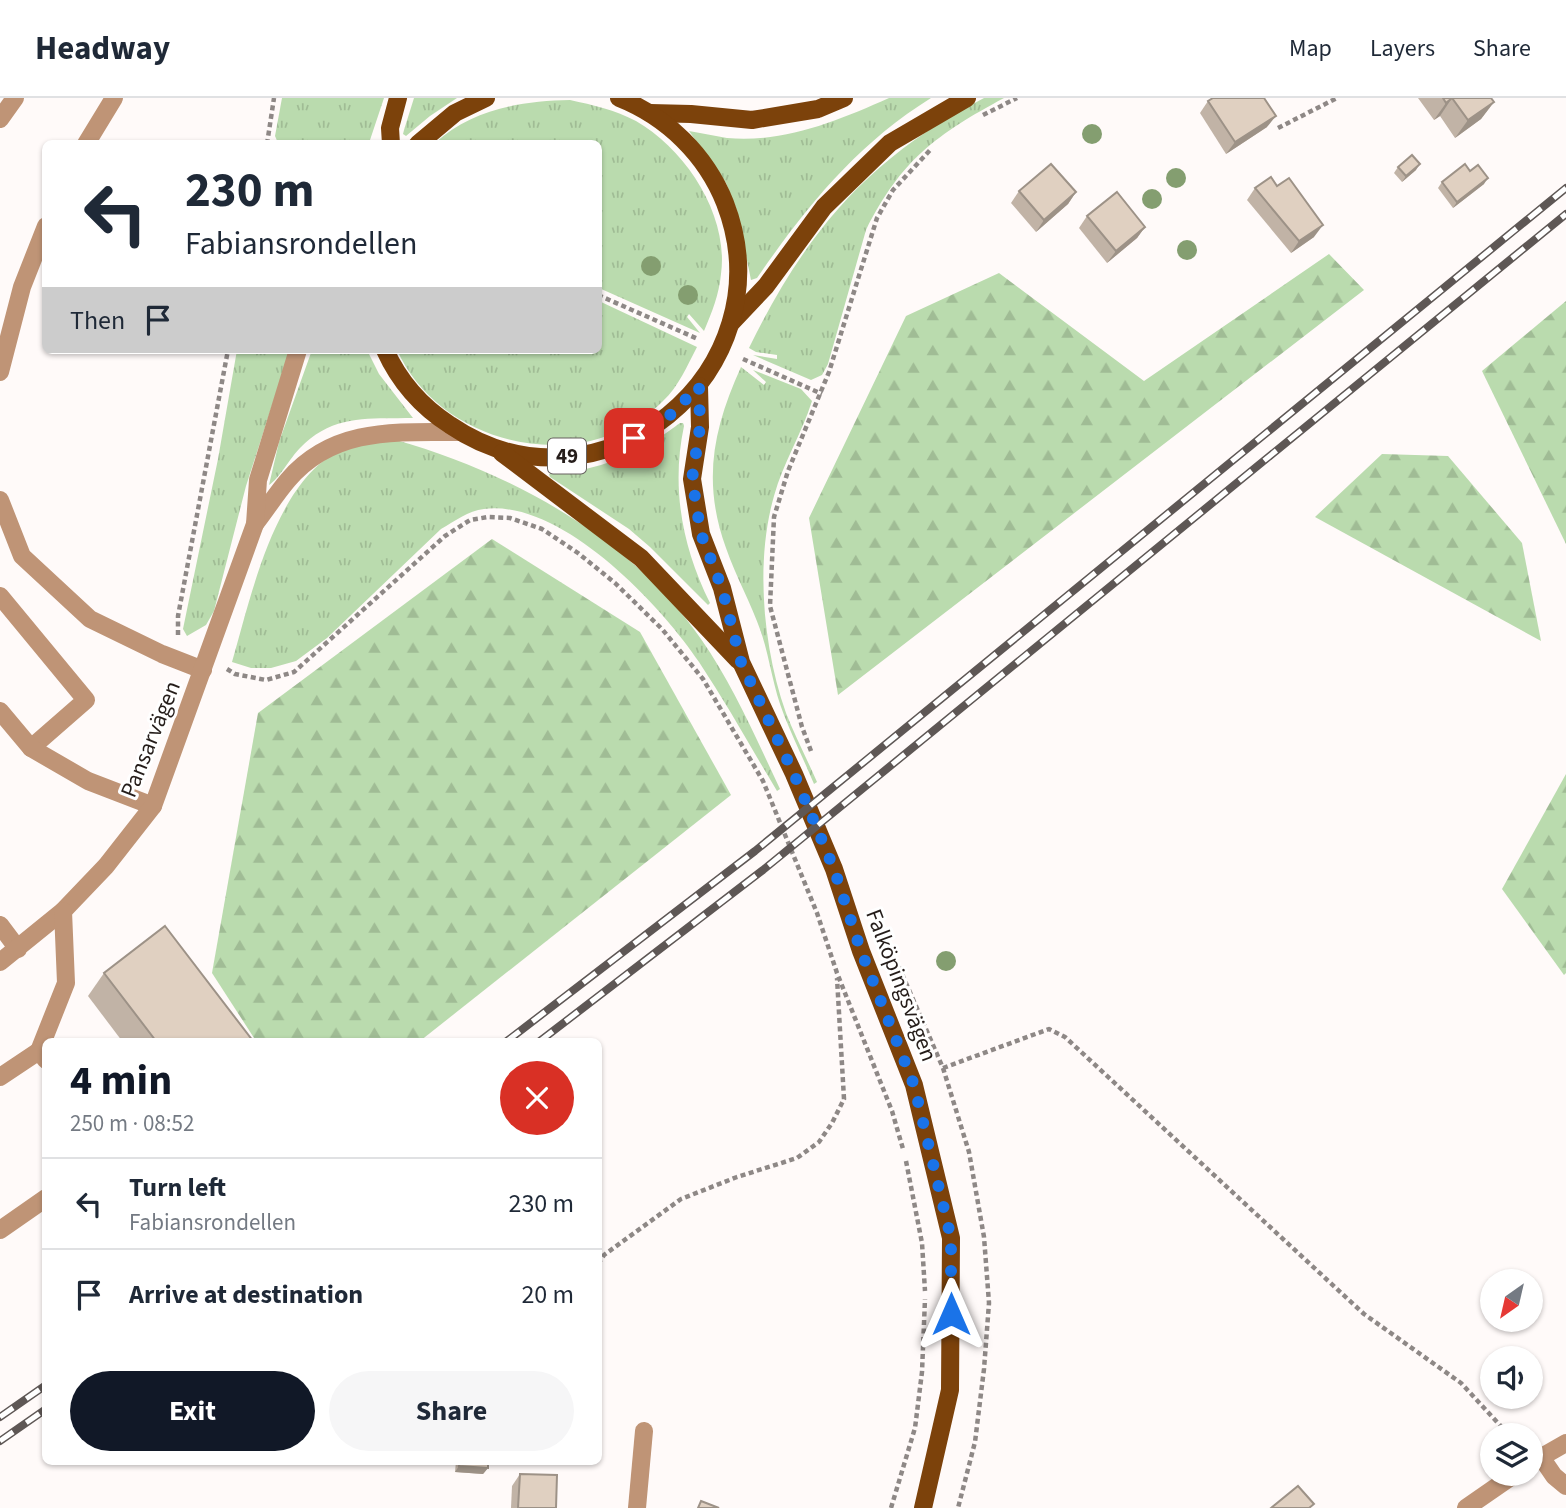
<!DOCTYPE html>
<meta charset="utf-8">
<style>
body{margin:0;font-family:"Source Sans 3",sans-serif;background:#f6f6f7;color:#1f2937;height:100vh;display:flex;flex-direction:column;font-size:26px;white-space:nowrap}
*{box-sizing:border-box;margin:0}
p{font-size:23px;color:#747a83}
.icon{flex:none;width:38px;height:38px;fill:none;stroke:currentColor;stroke-width:2;stroke-linecap:round;stroke-linejoin:round}
.map{position:relative;flex:1;overflow:hidden}
.drawer{position:absolute;left:42px;top:940px;width:560px;height:427px;display:flex;flex-direction:column;background:#fff;border-radius:10px;box-shadow:0 2px 5px #0004}
.drawer>*{flex:none}
.guide{position:absolute;left:42px;top:42px;width:560px;height:214px;border-radius:10px;box-shadow:0 2px 5px #0004;background:#fff;color:#1f2937;overflow:hidden}
.needle{width:46px;rotate:214deg}
.controls{position:absolute;left:1480px;top:1171px;display:grid;gap:14px}
.controls a{display:grid;place-items:center;width:63px;height:63px;border-radius:50%;background:#fff;box-shadow:0 2px 5px #0004;font-size:35px}
.pin{position:absolute;display:grid;place-items:center;width:60px;height:60px;color:#fff;margin:-30px;border-radius:14px;box-shadow:0 4px 10px #0006}
.me{position:absolute;width:77px;margin:-38px;rotate:0deg;stroke-linejoin:round;filter:drop-shadow(0 0 5px #0008)}
.turn{display:flex;align-items:center;gap:24px;height:147px;padding:0 28px;font-size:32px}
.turn .icon{width:91px;height:91px;stroke-width:2.5}
.turn b{display:block;font-size:49px;line-height:60px}
.then{display:flex;align-items:center;height:66px;padding:0 28px;background:#0003;gap:14px;font-size:26px}
.round{display:grid;place-items:center;flex:none;width:74px;height:74px;border-radius:37px;background:#f6f6f7}
.headline{display:flex;align-items:center;justify-content:space-between;height:119px;padding:0 28px}
h1{font-size:42px;font-weight:700;line-height:52px;color:#111827}
.action{display:flex;gap:14px;margin-top:auto;padding:14px 28px}
.action a{flex:1;height:80px;border-radius:42px;background:#111827;color:#fff;font-size:28px;font-weight:700;line-height:80px;text-align:center}
.action a+a{background:#f6f6f7;color:#1f2937}
ul{padding:0;list-style:none}
li{display:flex;align-items:center;gap:21px;height:91px;padding:0 28px;border-top:2px solid #e0e1e3}
li div{flex:1}
li b{display:block;font-size:26px}
li em{font-style:normal}
header{display:flex;align-items:center;gap:42px;box-sizing:border-box;height:98px;padding:0 35px;background:#fff;border-bottom:2px solid #e0e1e3}
header strong{font-size:33px}
nav{display:flex;gap:38px;margin-inline-start:auto;font-size:24px}
.map>svg:first-child{display:block}
.grass{fill:url(#grass-tufts)}
.forest{fill:url(#forest-firs)}
.lines{fill:none;stroke-linecap:round;stroke-linejoin:round}
.path{stroke:#8e8886;stroke-width:4.5;stroke-dasharray:5 3.5;stroke-linecap:butt}
.minor{stroke:#bf9476;stroke-width:18}
.major{stroke:#7c420b;stroke-width:18}
.rail-casing{stroke:#5e5755;stroke-width:8}
.rail{stroke:#fff;stroke-width:5;stroke-dasharray:16;stroke-linecap:butt}
.tree{fill:#849e70}
.wall{fill:#c1b3a6}
.shaded-wall{fill:#9d9287}
.building{fill:#e0d0c1;stroke:#9d9287;stroke-width:2}
.route{stroke:#1a73e8;stroke-width:12;stroke-dasharray:0 21.6}
.labels{text-anchor:middle;stroke-width:6;stroke-linejoin:round;paint-order:stroke}
.shield{fill:#fff;stroke:#66615f;stroke-width:2}
.shield-label{font-size:21px;font-weight:bold;fill:#251d1a}
.street-label{font-size:23px;fill:#251d1a;stroke:#fff}
</style>
<header>
<strong>Headway</strong>
<nav><a>Map</a><a>Layers</a><a>Share</a></nav>
</header>
<div class="map">
<svg width="1566" height="1410" viewBox="0 0 1566 1410">
<defs>
<pattern id="grass-tufts" width="24" height="20" patternUnits="userSpaceOnUse" patternTransform="scale(1.75)"><rect width="24" height="20" fill="#badbae"/><path d="M3 7l-1-3M5 7V3M7 7l1-3M15 17l-1-3M17 17v-4M19 17l1-3" fill="none" stroke="#a0bc95"/></pattern>
<pattern id="forest-firs" width="22" height="20" patternUnits="userSpaceOnUse" patternTransform="scale(1.75)"><rect width="22" height="20" fill="#badbae"/><path d="M5 1l3.5 6h-7zM16 11l3.5 6h-7z" fill="#a0bc95"/></pattern>
</defs>
<rect width="100%" height="100%" fill="#fffaf9"/>
<g class="grass">
<polygon points="282,0 384,0 369,45 278,45 275,38"/>
<polygon points="414,0 457,0 430,18 406,38 403,36 404,32"/>
<path d="M889,0h42c-74,46 -125,109 -174,180l-6,2 -14,-69 -11,-28 -37,-52c13,2 25,5 38,7 58,5 110,-17 162,-40z"/>
<path d="M984,0h20c-67,36 -103,62 -138,132l-38,134 -6,11 -11,5 -58,-25 24,4v-4l-21,-3 -7,-4c56,-115 120,-191 235,-250z"/>
<path d="M570,2c23,5 45,10 66,21 50,29 93,94 85,153 -2,21 -9,38 -17,57l-15,-17 -2,3 13,16 -101,-45 -1,-144 -163,-1c37,-34 86,-42 135,-43z"/>
<path d="M599,203l98,46c-10,19 -18,39 -34,54 -77,78 -222,47 -266,-51h201z"/>
<polygon points="237,252 290,252 246,388 214,513 206,527 187,538 183,531 218,361"/>
<path d="M312,252h55l12,24 34,44c-41,1 -80,-5 -113,30 -10,10 -21,31 -31,37l10,-43z"/>
<path d="M741,269l23,18 2,-3 -13,-12 48,19 11,12c-10,32 -29,62 -38,95 -19,66 -11,152 12,217 9,23 21,46 31,69l-3,2c-10,-24 -21,-46 -30,-69 -11,-27 -14,-56 -23,-83 -10,-29 -25,-55 -35,-84 -24,-66 -13,-119 15,-181z"/>
<path d="M680,325h3l1,3c-13,61 -2,121 26,177l-2,2 -58,-58 -21,-18 -79,-52 -1,-3c10,-3 22,-1 32,-4 36,-7 70,-25 99,-47z"/>
<path d="M396,342c116,33 235,98 305,199 32,46 55,99 79,150l-3,2c-26,-43 -50,-87 -78,-129 -39,-58 -138,-163 -215,-153 -16,2 -29,12 -43,20l-114,109 -31,23 -25,7h-20l-19,-6c19,-65 43,-183 111,-213 17,-7 35,-8 53,-9z"/>
</g>
<g class="forest">
<polygon points="1329,156 1364,192 838,597 809,420 906,218 999,175 1144,283"/>
<polygon points="1566,203 1566,446 1482,273"/>
<polygon points="1382,356 1448,358 1522,445 1541,543 1315,419"/>
<polygon points="492,441 640,534 731,697 420,943 256,943 212,875 258,615"/>
<polygon points="1566,676 1566,875 1564,877 1502,791"/>
</g>
<g class="lines">
<g class="path">
<polyline points="983,17 1017,0"/>
<polyline points="1278,30 1337,0"/>
<polyline points="267,46 274,0"/>
<polyline points="598,197 698,241"/>
<polyline points="743,261 822,296"/>
<polyline points="178,537 178,518 228,252"/>
<polyline points="227,571 235,576 266,582 294,574 445,438 470,422 488,419 510,420 542,431 578,455 615,485 662,531 703,581 763,683 817,815 837,875 892,1013 903,1051"/>
<polyline points="811,653 802,629 770,508 774,419 788,373 829,274 877,120 893,92 932,50"/>
<polyline points="875,814 943,970 969,1054 984,1139 989,1205 984,1271 975,1344 958,1410"/>
<polyline points="943,970 1049,931 1065,939 1364,1216 1461,1285 1509,1337"/>
<polyline points="906,1063 922,1145 925,1193"/>
<polyline points="598,1166 604,1157 681,1101 737,1079 797,1060 819,1044 832,1025 844,1001 837,880"/>
<polyline points="891,1410 915,1330 922,1274 925,1201"/>
</g>
<g class="minor">
<polyline points="0,21 15,0"/>
<polyline points="86,46 114,0"/>
<polyline points="0,274 22,189 46,128"/>
<polyline points="0,402 22,458 90,521 162,556 203,572"/>
<path d="M255,426c11,-14 21,-30 33,-44 45,-53 108,-48 171,-48"/>
<polyline points="0,498 86,602 31,650"/>
<polyline points="0,613 31,650 88,683 153,708"/>
<polyline points="0,827 18,851"/>
<polyline points="0,864 63,813 106,768 153,708 255,426 258,382 298,252"/>
<polyline points="46,962 39,953 66,885 63,813"/>
<polyline points="0,979 39,953"/>
<polyline points="0,1132 46,1100"/>
<polyline points="1541,1359 1554,1378 1566,1388"/>
<polyline points="1531,1365 1566,1345"/>
<polyline points="637,1410 644,1333"/>
<polyline points="1466,1410 1515,1376"/>
</g>
<g class="major">
<polyline points="650,15 691,16 752,22 818,11 844,0"/>
<polyline points="391,46 390,30 398,0"/>
<polyline points="418,46 455,15 486,0"/>
<polyline points="731,225 766,188 824,109 890,45 967,0"/>
<path d="M385,252c14,31 37,57 65,75 150,102 340,-54 275,-222 -19,-48 -58,-86 -106,-105"/>
<polyline points="699,288 700,329 692,381 701,436 722,490 741,564 794,676 834,771 861,853 914,987 951,1140 950,1292 923,1410"/>
<polyline points="502,355 641,460 738,562"/>
</g>
<g class="rail-casing">
<g id="rail">
<polyline points="507,943 755,753 1566,90"/>
<polyline points="540,943 763,772 1566,116"/>
<polyline points="0,1319 46,1287"/>
<polyline points="0,1343 46,1311"/>
</g>
</g>
<use href="#rail" class="rail"/>
</g>
<g class="tree">
<circle cx="1092" cy="36" r="10"/>
<circle cx="1176" cy="80" r="10"/>
<circle cx="1152" cy="101" r="10"/>
<circle cx="1187" cy="152" r="10"/>
<circle cx="651" cy="168" r="10"/>
<circle cx="688" cy="197" r="10"/>
<circle cx="946" cy="863" r="10"/>
</g>
<g class="wall">
<polygon points="1418,0 1491,0 1494,4 1481,21 1455,40 1440,18 1434,22"/>
<polygon points="1208,3 1267,29 1226,56 1200,15"/>
<polygon points="1398,69 1416,72 1402,84 1394,75"/>
<polygon points="1470,73 1484,86 1453,110 1438,90 1442,84"/>
<polygon points="1255,90 1314,139 1291,155 1247,102"/>
<polygon points="1019,93 1076,94 1068,106 1036,134 1011,105"/>
<polygon points="1087,118 1145,129 1137,140 1107,165 1079,130"/>
<polygon points="104,875 253,943 122,943 88,898"/>
<polygon points="456,1363 488,1363 488,1370 483,1376 455,1374"/>
<polygon points="520,1376 556,1410 511,1410 512,1388"/>
</g>
<g class="shaded-wall">
<polygon points="1452,0 1440,18 1434,22 1446,5"/>
<polygon points="1494,4 1481,21 1455,40 1468,22"/>
<polygon points="1276,18 1267,29 1226,56 1235,44"/>
<polygon points="1420,66 1416,72 1402,84 1406,78"/>
<polygon points="1488,80 1484,86 1453,110 1457,104"/>
<polygon points="1076,94 1068,106 1036,134 1044,122"/>
<polygon points="1323,127 1314,139 1291,155 1299,143"/>
<polygon points="1145,129 1137,140 1107,165 1116,153"/>
<polygon points="459,1368 488,1370 483,1376 455,1374"/>
</g>
<g class="building">
<polygon points="1213,0 1264,0 1276,18 1235,44 1208,3"/>
<polygon points="1443,0 1491,0 1494,4 1468,22 1452,0 1446,5"/>
<polygon points="1412,57 1420,66 1406,78 1398,69"/>
<polygon points="1051,66 1076,94 1044,122 1019,93"/>
<polygon points="1465,66 1470,73 1478,67 1488,80 1457,104 1442,84"/>
<polygon points="1271,79 1277,88 1289,80 1323,127 1299,143 1255,90"/>
<polygon points="1117,94 1145,129 1116,153 1087,118"/>
<polygon points="165,828 253,943 156,943 104,875"/>
<polygon points="460,1363 488,1363 488,1370 459,1368"/>
<polygon points="520,1376 557,1377 556,1410 518,1410"/>
<polygon points="1298,1388 1314,1406 1309,1410 1271,1410"/>
<polygon points="701,1403 719,1410 698,1410"/>
</g>
<g class="lines">
<polyline class="route" points="634,340 670,317 699,288 700,329 692,381 701,436 722,490 741,564 794,676 834,771 861,853 914,987 951,1140 951,1216"/>
</g>
<g class="labels">
<rect class="shield" x="548" y="340.5" width="38" height="35" rx="5"/>
<g class="shield-label">
<text x="567" y="365">49</text>
</g>
<g class="street-label">
<text transform="translate(150 641) rotate(-68)" y="8">Pansarvägen</text>
<text transform="translate(902 887) rotate(69)" y="8">Falköpingsvägen</text>
</g>
</g>
</svg>
<div class="controls">
<a><svg class="needle" viewBox="-14 -14 28 28"><path d="M0-13l5 13h-10z" fill="#e53935"/><path d="M0 13l5-13h-10z" fill="#747a83"/></svg></a>
<a><svg class="icon" aria-label="sound" viewBox="0 0 24 24"><path d="M4 9h4l5-4v14l-5-4H4zM17 9q2 3 0 6"/></svg></a>
<a><svg class="icon" aria-label="layers" viewBox="0 0 24 24"><path d="M12 4l9 5-9 5-9-5zM3 14l9 5 9-5"/></svg></a>
</div>
<div class="pin" style="left:634px;top:340px;background:#d93025"><svg class="icon" aria-label="arrive" viewBox="0 0 24 24"><path d="M6 21V4h12l-3 4 3 4H6"/></svg></div>
<svg class="me" style="left:951px;top:1216px" viewBox="-20 -20 40 40"><path d="M0-17L14 15 0 8-14 15z" fill="#1a73e8" stroke="#fff" stroke-width="4"/></svg>
<div class="guide">
<div class="turn"><svg class="icon" aria-label="left" viewBox="0 0 24 24"><path d="M17 20v-9H6M10 6l-5 5 5 5"/></svg><div><b>230 m</b>Fabiansrondellen</div></div>
<div class="then">Then<svg class="icon" aria-label="arrive" viewBox="0 0 24 24"><path d="M6 21V4h12l-3 4 3 4H6"/></svg></div>
</div>
<section class="drawer">
<div class="headline"><div><h1>4 min</h1><p>250 m · 08:52</p></div><a class="round" style="background:#d93025;color:#fff"><svg class="icon" aria-label="close" viewBox="0 0 24 24"><path d="M6 6l12 12M18 6L6 18"/></svg></a></div>
<ul>
<li><svg class="icon" aria-label="left" viewBox="0 0 24 24"><path d="M17 20v-9H6M10 6l-5 5 5 5"/></svg><div><b>Turn left</b><p>Fabiansrondellen</p></div><em>230 m</em></li>
<li><svg class="icon" aria-label="arrive" viewBox="0 0 24 24"><path d="M6 21V4h12l-3 4 3 4H6"/></svg><div><b>Arrive at destination</b></div><em>20 m</em></li>
</ul>
<div class="action"><a>Exit</a><a>Share</a></div>
</section>
</div>
